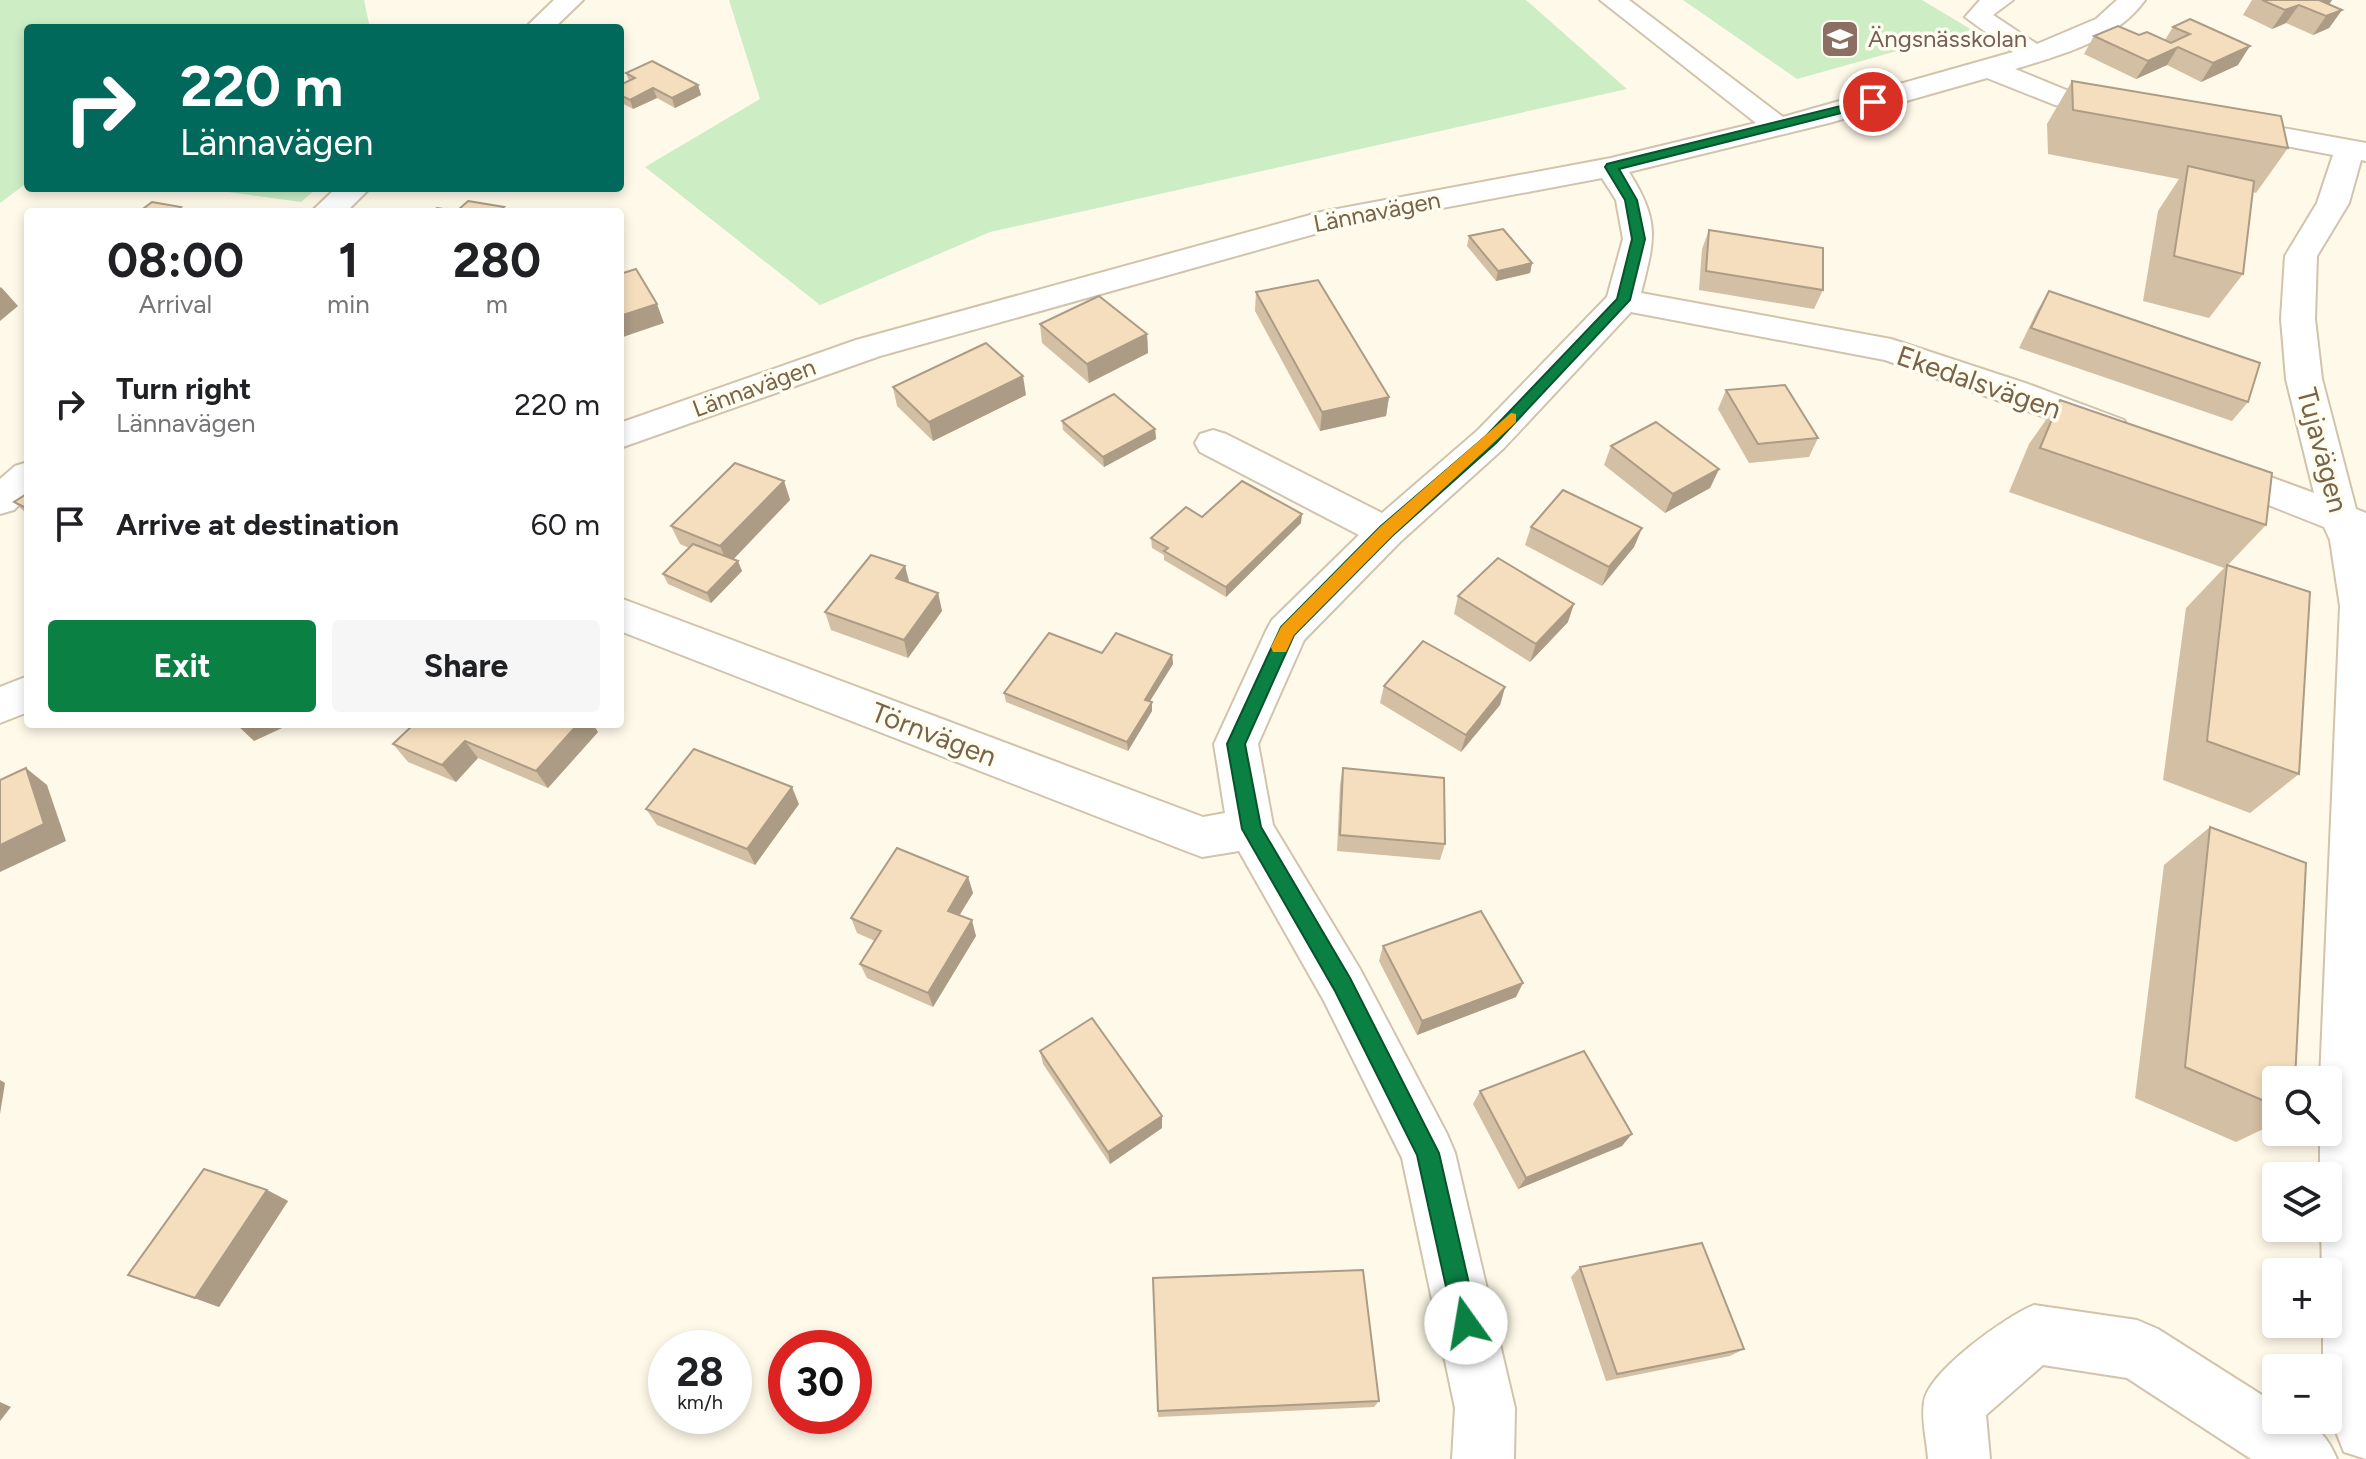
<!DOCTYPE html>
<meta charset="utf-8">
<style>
body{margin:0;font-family:Figtree,sans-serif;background:#f6f6f6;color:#202124;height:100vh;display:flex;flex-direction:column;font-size:30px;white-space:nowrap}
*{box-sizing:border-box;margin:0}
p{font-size:26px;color:#757577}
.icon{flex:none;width:44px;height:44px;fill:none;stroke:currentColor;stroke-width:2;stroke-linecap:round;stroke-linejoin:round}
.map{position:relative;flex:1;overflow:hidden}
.details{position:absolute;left:24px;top:208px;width:600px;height:520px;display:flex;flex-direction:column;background:#fff;border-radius:8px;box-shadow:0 4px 12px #0003}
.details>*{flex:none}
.top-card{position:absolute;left:24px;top:24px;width:600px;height:168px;border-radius:8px;box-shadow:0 4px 12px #0003;background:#00695c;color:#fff;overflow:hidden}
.fabs{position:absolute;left:2262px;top:1066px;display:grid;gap:16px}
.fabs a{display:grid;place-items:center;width:80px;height:80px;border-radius:8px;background:#fff;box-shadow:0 4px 12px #0003;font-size:40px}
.speed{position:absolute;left:648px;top:1330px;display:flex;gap:16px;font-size:40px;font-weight:700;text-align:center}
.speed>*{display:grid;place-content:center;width:104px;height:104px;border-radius:50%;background:#fff;box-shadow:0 4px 12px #0003;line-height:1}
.speed small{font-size:20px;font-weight:400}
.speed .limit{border:12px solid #d22;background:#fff;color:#111}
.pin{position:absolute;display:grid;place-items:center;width:68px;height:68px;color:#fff;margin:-34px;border:4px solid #fff;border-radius:50%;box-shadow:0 2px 8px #0007}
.me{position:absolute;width:88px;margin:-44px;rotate:347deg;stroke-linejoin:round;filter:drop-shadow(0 0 6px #0008)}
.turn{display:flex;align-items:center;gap:28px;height:168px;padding:0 24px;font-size:36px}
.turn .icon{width:104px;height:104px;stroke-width:2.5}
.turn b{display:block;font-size:56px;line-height:68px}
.eta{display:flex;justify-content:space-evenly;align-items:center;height:136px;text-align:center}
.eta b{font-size:48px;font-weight:700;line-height:56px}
.button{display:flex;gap:16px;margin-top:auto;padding:16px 24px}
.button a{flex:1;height:92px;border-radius:8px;background:#0b8043;color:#fff;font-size:32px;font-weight:700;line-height:92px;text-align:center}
.button a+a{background:#f6f6f6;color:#202124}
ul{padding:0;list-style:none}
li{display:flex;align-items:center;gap:24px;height:120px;padding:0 24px}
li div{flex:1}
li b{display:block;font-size:30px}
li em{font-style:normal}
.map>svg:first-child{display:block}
.green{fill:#cdedc5}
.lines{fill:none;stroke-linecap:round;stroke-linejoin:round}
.minor-casing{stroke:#d1c3ac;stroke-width:4}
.minor{fill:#fff;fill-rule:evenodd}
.wall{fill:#d3bfa3}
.shaded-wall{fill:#ac9b85}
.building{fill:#f5debe;stroke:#ac9b85;stroke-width:2}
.route{fill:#0b8043;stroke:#07532c;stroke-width:2}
.slow{fill:#f59e0b}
.labels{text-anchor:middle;stroke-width:7;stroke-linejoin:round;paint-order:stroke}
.far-education-label{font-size:24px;fill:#785e54;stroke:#fffcf0;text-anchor:start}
.far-street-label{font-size:24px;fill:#7a6449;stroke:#fffcf0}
.street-label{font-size:28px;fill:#7a6449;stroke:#fffcf0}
</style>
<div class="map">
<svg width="2366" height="1459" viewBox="0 0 2366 1459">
<rect width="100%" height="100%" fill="#fef9e8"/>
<g class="green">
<polygon points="0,0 364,0 370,28 28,28 28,182 0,203"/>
<polygon points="729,0 1526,0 1627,89 990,232 820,305 645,167 760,99"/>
<polygon points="1683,0 1922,0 1972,30 1797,79"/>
<polygon points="199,188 317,188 301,202"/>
</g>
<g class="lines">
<g class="minor-casing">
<g id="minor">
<polygon points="554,0 583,0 554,28 525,28"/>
<path d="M1600,0h29l154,117 230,-65 -48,-35 15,-17h33l-20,15 44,29 59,-25 21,-19h28c-29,41 -85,55 -130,69l56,23 58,10 4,6 -4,6 -10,3 -64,-12 -68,-27 -158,45 -200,49c31,50 26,66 12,121l250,46 137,45 96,36 5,9 -5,9 -13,3 -226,-81 -254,-48 -127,136 -104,94 -96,98 -46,104 15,81 87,144 87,165 8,19 60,255 -1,51h-62l3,-51 -53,-250 -78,-157 -85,-150 -37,6 -16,-6 -566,-220v-33l583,219 22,-4 -11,-69 52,-113 6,-11 87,-85 -159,-83 -5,-9 5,-9 13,-4 13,4 156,79 96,-83 129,-133 16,-58 -7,-39 -14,-22 -266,50 -456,128 -260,92v-25l236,-83 465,-128 290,-54 145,-35z"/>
<polygon points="2227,118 2366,143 2366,161 2361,160 2349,203 2317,256 2315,319 2322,379 2356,509 2366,513 2366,1459 2344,1452 2328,1412 2328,1368 2323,1368 2323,1324 2328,1324 2328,1272 2322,1272 2321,1228 2328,1228 2328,1176 2320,1176 2320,1132 2328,1132 2328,1080 2320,1080 2340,606 2330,540 2324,527 2203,479 2197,470 2203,461 2216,457 2314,493 2286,379 2281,319 2285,256 2317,203 2333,155 2217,133 2212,127 2217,121"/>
<polygon points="336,188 370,188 346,212 311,212"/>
<polygon points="28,462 28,496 14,510 0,514 0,479 15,466"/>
<polygon points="28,676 28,712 0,723 0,687"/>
<path d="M2034,1305l103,15 21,9 118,75v16c34,0 48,8 61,39h-86l-124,-81 -84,-13 -57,50 4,44h-62c-1,-17 -7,-39 -4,-57 4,-30 82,-86 110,-97z"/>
</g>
</g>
<use href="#minor" class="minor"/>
</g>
<g class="wall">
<polygon points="2252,0 2332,0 2329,5 2342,10 2329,28 2313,35 2286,23 2272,29 2243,15"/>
<polygon points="2190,19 2238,65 2201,82 2167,65 2136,79 2084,54 2094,36 2139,35 2165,40 2173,27"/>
<polygon points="626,73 698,85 701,95 675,108 657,98 633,109 620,102 620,85 629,81"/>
<polygon points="2072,81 2288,148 2256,193 2253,192 2243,274 2209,318 2143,301 2158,211 2179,179 2048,154 2047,124"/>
<polygon points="1709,230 1823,290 1814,309 1699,290 1702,249"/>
<polygon points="1469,236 1532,263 1530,273 1496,281 1467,246"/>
<polygon points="2049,291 2248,402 2232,421 2019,348 2037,311"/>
<polygon points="1256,292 1389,397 1386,416 1320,431 1255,311"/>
<polygon points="1040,324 1147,334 1148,353 1089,383 1042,343"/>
<polygon points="893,387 1026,395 933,441 897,406"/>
<polygon points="1726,390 1818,438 1809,457 1749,463 1718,409"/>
<polygon points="2060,400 2266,525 2227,566 2299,774 2250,813 2163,780 2186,608 2224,568 2009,492 2029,444"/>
<polygon points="1062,421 1155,429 1156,439 1104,467 1063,430"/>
<polygon points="1611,446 1719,469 1710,488 1665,513 1604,465"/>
<polygon points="784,481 790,500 733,559 742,571 711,603 668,584 663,574 689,548 680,544 671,526"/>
<polygon points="28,493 28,515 14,502"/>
<polygon points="1301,523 1226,597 1164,560 1164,555 1152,548 1151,538"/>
<polygon points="1531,527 1642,528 1634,547 1602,586 1525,545"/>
<polygon points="905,566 909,583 938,593 942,611 908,658 831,630 825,612"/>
<polygon points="1458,596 1568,622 1530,662 1454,614"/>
<polygon points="1102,653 1172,655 1173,664 1150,701 1152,711 1128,751 1006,702 1004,693"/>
<polygon points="1384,686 1505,687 1500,705 1461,752 1380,703"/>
<polygon points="598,732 548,788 478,758 456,782 408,762 393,744"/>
<polygon points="1343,768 1445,844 1440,860 1337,851 1340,785"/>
<polygon points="799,804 755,865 657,825 646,809"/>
<polygon points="2210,827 2276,1080 2276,1123 2236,1142 2135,1098 2164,865"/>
<polygon points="968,877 973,893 959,915 976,936 933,1007 867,978 860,964 875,941 857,933 851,918"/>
<polygon points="1383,946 1516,997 1417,1035 1379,961"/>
<polygon points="1040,1051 1162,1128 1110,1164 1043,1064"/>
<polygon points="1480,1091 1622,1146 1518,1189 1473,1104"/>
<polygon points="267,1190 288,1201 219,1307 128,1275"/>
<polygon points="1580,1267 1744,1349 1730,1356 1606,1381 1571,1277"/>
<polygon points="1379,1401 1374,1407 1158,1417 1158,1411"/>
</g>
<g class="shaded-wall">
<polygon points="2323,0 2332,0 2323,13 2321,1"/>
<polygon points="2299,5 2286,23 2272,29 2285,10"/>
<polygon points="2342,10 2329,28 2313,35 2326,16"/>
<polygon points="2250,46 2238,65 2201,82 2213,63"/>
<polygon points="2178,47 2167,65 2136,79 2148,61"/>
<polygon points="698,85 701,95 675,108 672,98"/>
<polygon points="653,88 657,98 633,109 630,100"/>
<polygon points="1532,263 1530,273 1496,281 1498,271"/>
<polygon points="1,287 18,306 0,321 0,288"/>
<polygon points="657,304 664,323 620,338 620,316"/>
<polygon points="1147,334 1148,353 1089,383 1087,364"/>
<polygon points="1023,376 1026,395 933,441 929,422"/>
<polygon points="1389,397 1386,416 1320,431 1322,412"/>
<polygon points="1155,429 1156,439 1104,467 1103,457"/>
<polygon points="1719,469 1710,488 1665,513 1673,494"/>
<polygon points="784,481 790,500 728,565 720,546"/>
<polygon points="1302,514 1301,523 1226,597 1226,587"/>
<polygon points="1642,528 1634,547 1602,586 1609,567"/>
<polygon points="738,561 742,571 711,603 707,593"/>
<polygon points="905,566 910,585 896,578"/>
<polygon points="938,593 942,611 908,658 904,640"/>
<polygon points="1574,604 1568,622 1530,662 1536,644"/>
<polygon points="1172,655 1173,664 1145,709 1145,700"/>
<polygon points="1505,687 1500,705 1461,752 1466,735"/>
<polygon points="1152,702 1152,711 1128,751 1127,742"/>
<polygon points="236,724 291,724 254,741"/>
<polygon points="578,724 593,724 598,732 548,788 536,771"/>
<polygon points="465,741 478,758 456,782 442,765"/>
<polygon points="26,768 47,785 66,841 0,872 0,845"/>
<polygon points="792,787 799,804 755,865 747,849"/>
<polygon points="968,877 973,893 953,926 948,911"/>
<polygon points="972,920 976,936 933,1007 928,993"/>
<polygon points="1523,983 1516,997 1417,1035 1422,1021"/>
<polygon points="0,1080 5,1083 0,1114"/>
<polygon points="1162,1116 1162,1128 1110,1164 1108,1152"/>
<polygon points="1632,1134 1622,1146 1518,1189 1526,1178"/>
<polygon points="267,1190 288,1201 219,1307 195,1298"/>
<polygon points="0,1402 11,1407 0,1421"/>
</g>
<g class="building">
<polygon points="2262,0 2323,0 2321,1 2342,10 2326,16 2299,5 2285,10"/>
<polygon points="2190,19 2250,46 2213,63 2178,47 2148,61 2094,36 2118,26 2139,35 2147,32 2171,43 2190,34 2173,27"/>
<polygon points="652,61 698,85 672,98 653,88 630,100 620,95 620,85 635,78 626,73"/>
<polygon points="2072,81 2281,116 2288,148 2073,110"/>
<polygon points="2188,166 2254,181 2243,274 2174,256"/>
<polygon points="468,201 504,207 498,212 432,212 437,208 457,211"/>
<polygon points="152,202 181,207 175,212 139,212"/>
<polygon points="1503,229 1532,263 1498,271 1469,236"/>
<polygon points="1709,230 1823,248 1823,290 1706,271"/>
<polygon points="636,269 657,304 620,316 620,274"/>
<polygon points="1318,280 1389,397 1322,412 1256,292"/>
<polygon points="2049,291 2260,363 2248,402 2031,328"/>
<polygon points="1099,296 1147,334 1087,364 1040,324"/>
<polygon points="986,343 1023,376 929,422 893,387"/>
<polygon points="1785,385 1818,438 1758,444 1726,390"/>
<polygon points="1114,394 1155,429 1103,457 1062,421"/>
<polygon points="2060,400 2272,473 2266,525 2040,448"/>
<polygon points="1656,422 1719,469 1673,494 1611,446"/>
<polygon points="735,463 784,481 720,546 671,526"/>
<polygon points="1242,481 1302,514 1226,587 1164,551 1168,548 1151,538 1186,507 1202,517"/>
<polygon points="1563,490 1642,528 1609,567 1531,527"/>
<polygon points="28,493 28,509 14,502"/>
<polygon points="693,544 738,561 707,593 663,574"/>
<polygon points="871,555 905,566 896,578 938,593 904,640 825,612"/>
<polygon points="1498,558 1574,604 1536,644 1458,596"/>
<polygon points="2227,565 2310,592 2299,774 2207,741"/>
<polygon points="1049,633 1102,653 1116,633 1172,655 1145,700 1152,702 1127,742 1004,693"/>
<polygon points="1423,641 1505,687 1466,735 1384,686"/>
<polygon points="414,724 578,724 536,771 465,741 442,765 393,744"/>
<polygon points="694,749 792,787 747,849 646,809"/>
<polygon points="26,768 44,824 0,845 0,780"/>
<polygon points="1343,768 1444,778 1445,844 1340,835"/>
<polygon points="2210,827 2306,863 2295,1080 2276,1080 2276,1106 2185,1067"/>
<polygon points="897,848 968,877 948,911 972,920 928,993 860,964 881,931 851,918"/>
<polygon points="1481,911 1523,983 1422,1021 1383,946"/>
<polygon points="1092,1018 1162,1116 1108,1152 1040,1051"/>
<polygon points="1584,1051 1632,1134 1526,1178 1480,1091"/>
<polygon points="204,1169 267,1190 195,1298 128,1275"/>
<polygon points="1702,1243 1744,1349 1617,1374 1580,1267"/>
<polygon points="1363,1270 1379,1401 1158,1411 1153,1278"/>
</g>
<polygon class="route" points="1873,98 1877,99 1877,104 1619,169 1637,200 1645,239 1630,300 1496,443 1392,536 1294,635 1245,744 1261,827 1350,978 1439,1153 1478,1323 1475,1331 1466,1335 1458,1331 1454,1323 1417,1155 1335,991 1242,829 1227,744 1281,627 1380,527 1486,436 1617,299 1632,239 1625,200 1605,167 1607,164"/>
<polygon class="slow" points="1511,413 1516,414 1516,422 1392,536 1294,635 1286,652 1273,652 1271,647 1281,627 1380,527"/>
<defs>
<g id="school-square" transform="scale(2)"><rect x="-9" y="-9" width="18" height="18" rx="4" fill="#8d6e63" stroke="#fffcf0"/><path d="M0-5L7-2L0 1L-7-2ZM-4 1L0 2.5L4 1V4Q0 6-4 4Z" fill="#fff"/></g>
</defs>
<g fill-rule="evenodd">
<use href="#school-square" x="1840" y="39"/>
</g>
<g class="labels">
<g class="far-education-label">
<text x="1868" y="47">Ängsnässkolan</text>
</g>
<g class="far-street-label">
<text transform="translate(1377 212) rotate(-11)" y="8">Lännavägen</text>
<text transform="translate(754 388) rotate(-20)" y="8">Lännavägen</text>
</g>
<g class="street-label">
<text transform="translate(1979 382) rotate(19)" y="10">Ekedalsvägen</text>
<text transform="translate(2323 450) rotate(75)" y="10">Tujavägen</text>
<text transform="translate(934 734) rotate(21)" y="10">Törnvägen</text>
</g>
</g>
</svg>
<div class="fabs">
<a><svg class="icon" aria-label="search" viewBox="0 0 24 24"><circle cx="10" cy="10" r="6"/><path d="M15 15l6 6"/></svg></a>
<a><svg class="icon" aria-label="layers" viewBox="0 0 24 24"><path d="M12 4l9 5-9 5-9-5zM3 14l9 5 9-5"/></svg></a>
<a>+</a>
<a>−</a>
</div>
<div class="speed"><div>28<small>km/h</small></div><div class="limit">30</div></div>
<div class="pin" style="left:1873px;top:102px;background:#d93025"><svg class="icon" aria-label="arrive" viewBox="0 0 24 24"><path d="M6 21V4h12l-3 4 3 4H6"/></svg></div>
<svg class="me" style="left:1466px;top:1323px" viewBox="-20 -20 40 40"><circle r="19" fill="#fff"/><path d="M0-13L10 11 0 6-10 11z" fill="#0b8043"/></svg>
<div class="top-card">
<div class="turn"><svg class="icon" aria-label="right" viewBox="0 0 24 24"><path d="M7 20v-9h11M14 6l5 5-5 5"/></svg><div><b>220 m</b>Lännavägen</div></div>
</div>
<section class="details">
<div class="eta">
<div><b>08:00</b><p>Arrival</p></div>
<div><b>1</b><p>min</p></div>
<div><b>280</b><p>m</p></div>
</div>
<ul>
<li><svg class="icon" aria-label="right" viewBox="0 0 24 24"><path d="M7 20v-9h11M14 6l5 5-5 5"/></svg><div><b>Turn right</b><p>Lännavägen</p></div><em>220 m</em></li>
<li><svg class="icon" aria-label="arrive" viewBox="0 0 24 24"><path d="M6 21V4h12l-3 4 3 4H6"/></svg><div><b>Arrive at destination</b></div><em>60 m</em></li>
</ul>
<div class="button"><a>Exit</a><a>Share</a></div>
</section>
</div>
